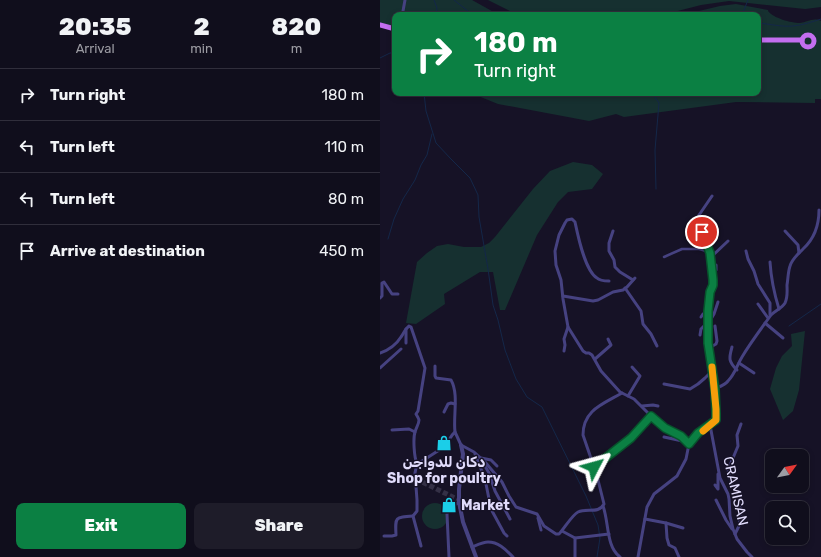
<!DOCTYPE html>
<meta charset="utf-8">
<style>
body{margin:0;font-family:Rubik,Vazirmatn,sans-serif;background:#1e1c29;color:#f1f3f6;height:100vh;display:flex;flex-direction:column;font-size:15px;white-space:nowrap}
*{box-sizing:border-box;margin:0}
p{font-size:13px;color:#9c9ca3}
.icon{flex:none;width:22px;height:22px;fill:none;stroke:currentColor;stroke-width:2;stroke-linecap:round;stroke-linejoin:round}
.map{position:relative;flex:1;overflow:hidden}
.side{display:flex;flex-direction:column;background:#100e1c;width:380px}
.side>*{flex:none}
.top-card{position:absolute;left:12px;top:12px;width:369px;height:84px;border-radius:8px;box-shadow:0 2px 6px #0003,0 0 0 1px #302e3b;background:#0b8043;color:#fff;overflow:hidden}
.needle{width:26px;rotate:57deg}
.fabs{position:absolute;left:385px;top:449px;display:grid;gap:8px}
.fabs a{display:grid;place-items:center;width:44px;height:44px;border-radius:8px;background:#100e1c;box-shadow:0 2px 6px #0003,0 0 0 1px #302e3b;font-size:20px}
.pin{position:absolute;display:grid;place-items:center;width:34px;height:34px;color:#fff;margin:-17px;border:2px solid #fff;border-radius:50%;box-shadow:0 1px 4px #0007}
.me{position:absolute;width:44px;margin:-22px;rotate:51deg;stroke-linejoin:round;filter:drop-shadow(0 0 3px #0008)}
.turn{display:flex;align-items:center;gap:14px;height:84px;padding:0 16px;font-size:18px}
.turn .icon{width:52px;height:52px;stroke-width:2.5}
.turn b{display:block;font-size:28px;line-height:34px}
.eta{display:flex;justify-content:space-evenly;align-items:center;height:68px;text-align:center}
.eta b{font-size:24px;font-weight:800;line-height:28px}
.action{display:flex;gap:8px;margin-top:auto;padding:8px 16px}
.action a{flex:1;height:46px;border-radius:8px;background:#0b8043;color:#fff;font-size:16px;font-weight:800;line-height:46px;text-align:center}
.action a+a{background:#1e1c29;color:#f1f3f6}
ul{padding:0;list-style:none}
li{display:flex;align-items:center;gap:12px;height:52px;padding:0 16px;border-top:1px solid #302e3b}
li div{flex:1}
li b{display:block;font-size:15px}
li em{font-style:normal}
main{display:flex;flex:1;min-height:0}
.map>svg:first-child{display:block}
.green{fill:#163030}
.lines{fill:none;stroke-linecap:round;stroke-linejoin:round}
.stream{stroke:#142749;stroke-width:1}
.trunk-tunnel{stroke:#343046;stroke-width:5;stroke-dasharray:5 2.5;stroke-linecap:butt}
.pedestrian{stroke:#464281;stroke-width:2.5}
.minor{stroke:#464281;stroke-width:3}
.tertiary{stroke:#464281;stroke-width:4}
.primary{stroke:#c36ef0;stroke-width:5}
.route-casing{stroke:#07532c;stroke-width:10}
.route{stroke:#0b8043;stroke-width:7}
.slow{stroke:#f59e0b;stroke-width:7}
.labels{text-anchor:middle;stroke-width:3;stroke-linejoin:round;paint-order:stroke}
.poi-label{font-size:14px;font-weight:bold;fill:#e0dbfb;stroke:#161226}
.street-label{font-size:14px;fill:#e0dbfb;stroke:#161226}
</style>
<main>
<section class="side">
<div class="eta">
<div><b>20:35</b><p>Arrival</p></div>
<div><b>2</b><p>min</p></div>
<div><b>820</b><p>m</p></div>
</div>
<ul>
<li><svg class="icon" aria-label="right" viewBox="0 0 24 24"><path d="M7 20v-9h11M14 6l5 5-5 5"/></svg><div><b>Turn right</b></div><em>180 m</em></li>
<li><svg class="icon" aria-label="left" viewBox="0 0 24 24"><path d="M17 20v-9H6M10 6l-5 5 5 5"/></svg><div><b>Turn left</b></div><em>110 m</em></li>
<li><svg class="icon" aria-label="left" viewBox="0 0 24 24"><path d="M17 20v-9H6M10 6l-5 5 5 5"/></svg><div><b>Turn left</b></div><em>80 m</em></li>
<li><svg class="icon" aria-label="arrive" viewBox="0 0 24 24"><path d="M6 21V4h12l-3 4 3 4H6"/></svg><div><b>Arrive at destination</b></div><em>450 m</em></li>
</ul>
<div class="action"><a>Exit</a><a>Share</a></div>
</section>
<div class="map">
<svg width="441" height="557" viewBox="0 0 441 557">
<rect width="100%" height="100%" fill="#161226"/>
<g class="green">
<polygon points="0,0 92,0 119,15 15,15 15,32 11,29 0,25"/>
<polygon points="108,0 441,0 441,7 425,9 349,1 321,5 282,15 138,15"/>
<path d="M356,4l32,6v1c5,7 23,12 32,12 7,-1 14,-6 21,-2v78h-6v4l-79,-1 -112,15 -8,-3 -27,7 -91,-17 -27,-11h287v-78h-76l38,-9z"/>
<polygon points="193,162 212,165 223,174 212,189 188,192 178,202 157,235 125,310 120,310 113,272 100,272 64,294 65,304 36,324 26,323 37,262 47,253 57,246 68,244 84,247 101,247 109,243 115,237 153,189 170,171"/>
<polygon points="425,331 419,390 413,411 403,420 390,389 396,368 402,356 412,346 411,334"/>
<circle cx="55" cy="516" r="13"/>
</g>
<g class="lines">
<g class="stream">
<polyline points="54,0 57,8 56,15"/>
<polyline points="74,0 93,15"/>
<polyline points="362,15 368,0"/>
<path d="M378,23c12,1 23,4 35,3 10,-1 19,-4 28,-7"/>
<polyline points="0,58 10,53 15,53"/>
<polyline points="44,93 46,111 56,143 71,159 90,178 98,195 99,217 108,269 113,305 118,320 125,350 136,379 147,397 162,407 206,496 218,525 220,538 217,557"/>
<polyline points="272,93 279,103 275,150 276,189"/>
<polyline points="8,239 14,219 23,199 35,180 41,165 47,155 52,134"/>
<polyline points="409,326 441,304"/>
</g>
<polyline class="trunk-tunnel" points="36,479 79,500"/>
<polyline class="pedestrian" points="284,257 302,249 319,249 330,252"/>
<g class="minor">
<polyline points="24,15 23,11 25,0"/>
<polyline points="332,196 317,218 317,222 323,232 330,253 333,274 333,285 330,292 328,311 328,343 335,389"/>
<polyline points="233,231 229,243 229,251 234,260 235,267 240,272 253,280"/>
<polyline points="405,231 418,245 419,253"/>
<polyline points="366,251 368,259 374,271 378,284 390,303 390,315"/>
<polyline points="331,257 348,241"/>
<path d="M390,262c1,16 4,31 9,47"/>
<polyline points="333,274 336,270 336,265"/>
<path d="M229,281c-4,0 -9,0 -12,-3 -12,-7 -19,-42 -22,-56l-3,-3 -5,1 -2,3 -6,12 -4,16 1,14 5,15 2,19 5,28 15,24 3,2h3l3,2 9,16 19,21 14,7 14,14 17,15 16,8 8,8"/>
<polyline points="245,288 261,311 263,324 271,334 277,346"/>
<polyline points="183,296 213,301 218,300 233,292 243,290 247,287 255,278"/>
<polyline points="0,298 2,296 2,283 4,282 12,294 18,294"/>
<polyline points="378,304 388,318"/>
<polyline points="321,317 323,314 328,311"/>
<polyline points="385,323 403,338"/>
<polyline points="320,335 321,329 331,319 334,314 338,302"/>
<polyline points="26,343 26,329"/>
<path d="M352,347c-3,11 -4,14 5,23"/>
<polyline points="329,348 336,344 337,341 335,326"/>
<polyline points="184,351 185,345 184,339 188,327"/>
<path d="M0,353c9,-3 16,-8 21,-16 3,-4 4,-8 8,-11l2,1 14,41 -7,43 -2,3c1,2 2,3 3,6 0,4 -3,8 -4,12 -2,6 -1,26 2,31h2l25,-16c5,-5 6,-11 11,-15l6,13 13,7 11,10 17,20 7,14 7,11 21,7 7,12 12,8h3c5,-5 13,-19 19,-22 9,-4 21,2 26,-8l-7,-28 -14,-41c0,-25 20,-31 39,-42"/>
<polyline points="215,359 231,345 228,339"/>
<polyline points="359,363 374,373"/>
<path d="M55,366v10l1,2 15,2c8,14 2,36 4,52"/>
<polyline points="0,368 21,349"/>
<polyline points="284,384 310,389 318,384 325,378 332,371"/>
<polyline points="248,396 260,376 252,367"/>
<polyline points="262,406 273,405 278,406"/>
<polyline points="64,412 68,404 71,403 75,404"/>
<polyline points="330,425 340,478 348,494 349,499 350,516 353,529 357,539 367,552 372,557"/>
<polyline points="12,430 29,429 35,432"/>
<polyline points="284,437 307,442"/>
<polyline points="95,454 105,479 111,509 124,533 127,536"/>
<polyline points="101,458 111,460 117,466"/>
<polyline points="102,461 109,473 115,491 130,519"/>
<polyline points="37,463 35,473 37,500 37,511 33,516 41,546"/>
<polyline points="214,467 251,438 271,416"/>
<polyline points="335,485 338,489 338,474"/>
<polyline points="336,500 346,520 352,529"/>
<path d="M223,506c6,16 3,41 17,51"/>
<polyline points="80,508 89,508 91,503"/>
<polyline points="158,518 161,530"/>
<polyline points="265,519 286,523 303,528"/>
<polyline points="286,523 287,538 289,545 295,548 299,557"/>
<polyline points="182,531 195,538 229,534"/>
<polyline points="355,534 359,526 361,513 360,499 351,482 348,470 358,446 357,435 361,424"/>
<path d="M4,536h8l4,-1c-1,-18 -1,-18 17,-19"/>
<path d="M92,547c5,-2 11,-5 16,-5 11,0 18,8 25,15"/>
<polyline points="69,557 67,514 69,509 79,502"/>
<polyline points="195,557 195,538"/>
<path d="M258,557l9,-50 7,-13 23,-18 9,-17 3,-15 3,-5 7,-6 17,-12v-6l-1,-26c4,-2 10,-4 13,-8 7,-7 9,-16 14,-24 9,-15 19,-28 29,-42 4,-4 11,-7 14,-12 3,-6 2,-12 2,-18 1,-6 1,-13 3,-19 2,-7 8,-12 13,-17 11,-10 16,-23 16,-39"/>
</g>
<polyline class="tertiary" points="81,445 83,454 79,489 79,502 83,522 96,557"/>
<g class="primary">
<polyline points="0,25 15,29"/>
<circle cx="428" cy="41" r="6"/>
<polyline points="378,40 422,40"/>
</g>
</g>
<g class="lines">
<g class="route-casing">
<polyline id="route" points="214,467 251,438 271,416 285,428 301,436 309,444 318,433 336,420 336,414 335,389 328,343 328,311 330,292 333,285 333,280 330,253 322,232"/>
</g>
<use href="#route" class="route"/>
<polyline class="slow" points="323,431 336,420 336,409 332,367"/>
</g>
<defs>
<g id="shop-bare" transform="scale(1.2)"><path d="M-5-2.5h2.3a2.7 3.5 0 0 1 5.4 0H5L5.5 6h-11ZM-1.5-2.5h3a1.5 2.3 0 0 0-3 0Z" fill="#1bcee8" stroke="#161226" stroke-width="2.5" paint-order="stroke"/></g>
</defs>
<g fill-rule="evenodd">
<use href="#shop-bare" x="64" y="443"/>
<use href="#shop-bare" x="69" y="505"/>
</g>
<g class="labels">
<g class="poi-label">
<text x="64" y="467">دكان للدواجن<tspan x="64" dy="16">Shop for poultry</tspan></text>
<text x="81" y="510" text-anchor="start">Market</text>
</g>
<g class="street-label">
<text transform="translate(356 491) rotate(77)" y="5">CRAMISAN</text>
</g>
</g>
</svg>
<div class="fabs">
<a><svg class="needle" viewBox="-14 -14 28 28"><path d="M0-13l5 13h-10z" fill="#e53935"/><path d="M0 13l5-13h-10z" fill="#9c9ca3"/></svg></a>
<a><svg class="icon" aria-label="search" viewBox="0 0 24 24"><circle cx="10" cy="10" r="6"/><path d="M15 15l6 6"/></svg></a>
</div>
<div class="pin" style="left:322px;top:232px;background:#d93025"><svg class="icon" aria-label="arrive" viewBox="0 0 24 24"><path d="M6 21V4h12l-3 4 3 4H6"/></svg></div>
<svg class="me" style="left:214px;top:467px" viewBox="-20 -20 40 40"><path d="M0-17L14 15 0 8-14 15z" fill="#0b8043" stroke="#fff" stroke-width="4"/></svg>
<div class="top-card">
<div class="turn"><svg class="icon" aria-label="right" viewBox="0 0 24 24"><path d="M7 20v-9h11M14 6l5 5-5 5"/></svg><div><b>180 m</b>Turn right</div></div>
</div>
</div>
</main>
